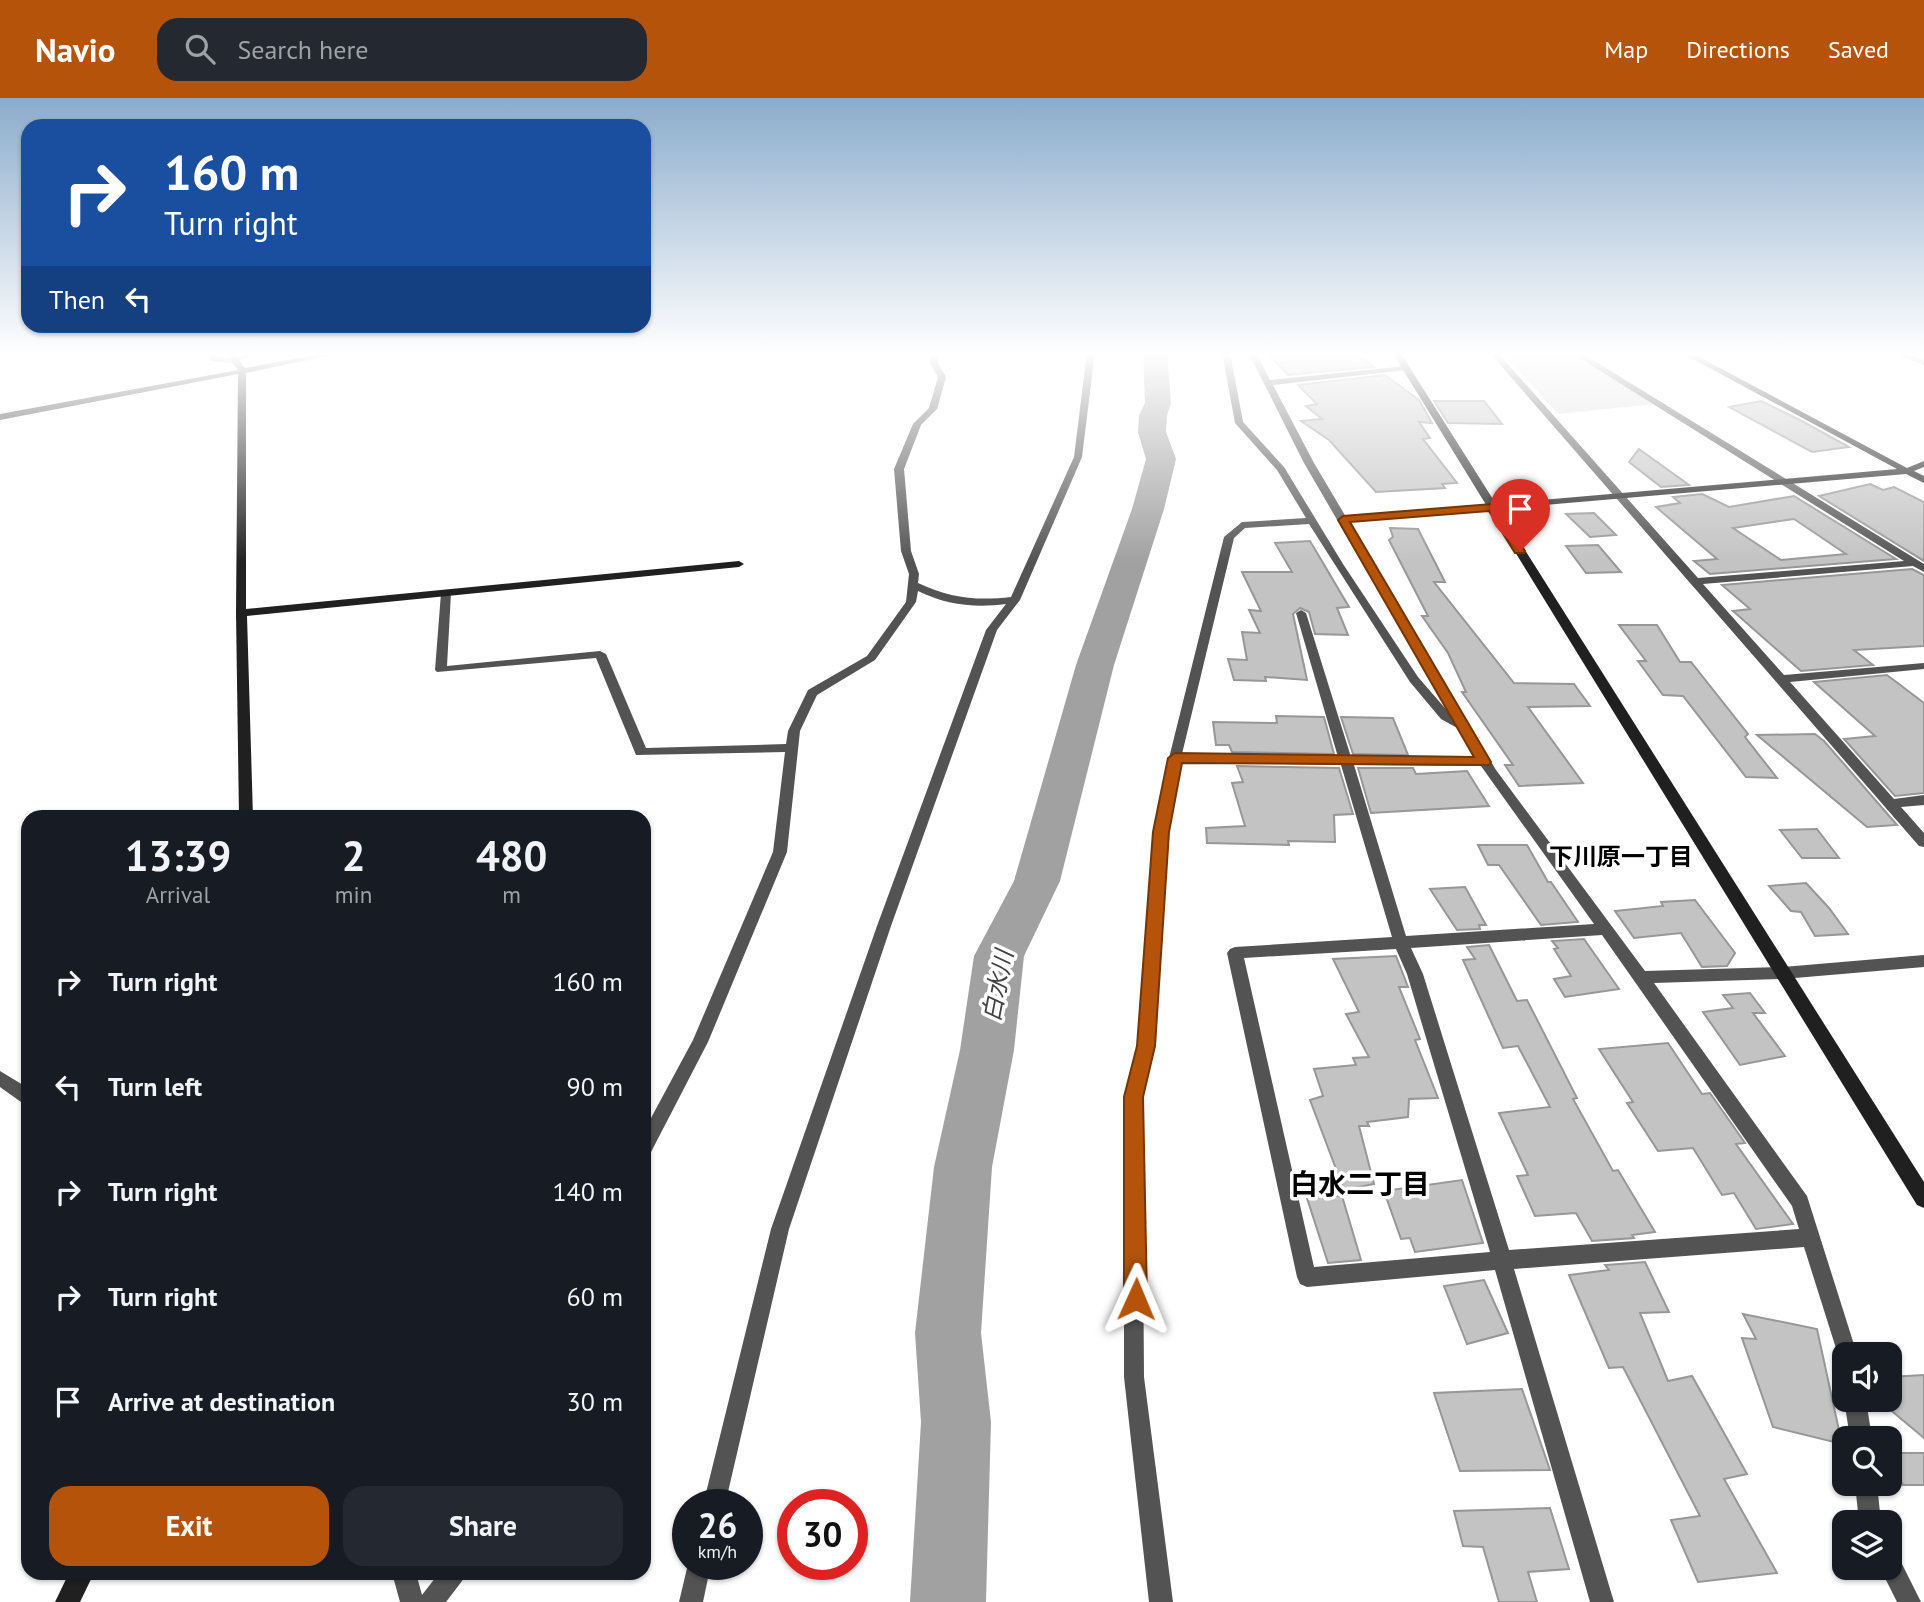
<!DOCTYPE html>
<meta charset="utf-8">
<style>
body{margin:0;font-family:"PT Sans","Noto Sans JP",sans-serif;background:#242831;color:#f1f3f6;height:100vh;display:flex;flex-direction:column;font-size:26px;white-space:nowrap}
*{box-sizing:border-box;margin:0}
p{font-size:23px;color:#9ea1a6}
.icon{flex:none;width:38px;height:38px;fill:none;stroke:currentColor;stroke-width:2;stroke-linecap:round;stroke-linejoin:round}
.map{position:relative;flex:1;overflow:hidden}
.side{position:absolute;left:21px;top:712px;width:630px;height:770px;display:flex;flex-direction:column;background:#171b24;border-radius:21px;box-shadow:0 2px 5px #0004}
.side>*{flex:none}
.guide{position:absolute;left:21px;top:21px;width:630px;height:214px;border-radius:21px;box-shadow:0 2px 5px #0004;background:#1a4fa0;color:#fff;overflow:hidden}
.controls{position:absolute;left:1832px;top:1244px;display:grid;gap:14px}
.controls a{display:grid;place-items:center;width:70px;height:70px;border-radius:14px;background:#171b24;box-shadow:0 2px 5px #0004;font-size:35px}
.speed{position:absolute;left:672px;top:1391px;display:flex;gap:14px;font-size:35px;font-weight:700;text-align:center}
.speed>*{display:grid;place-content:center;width:91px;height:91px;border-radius:50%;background:#171b24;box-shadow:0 2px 5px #0004;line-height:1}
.speed small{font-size:18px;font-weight:400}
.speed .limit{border:10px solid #d22;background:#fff;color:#111}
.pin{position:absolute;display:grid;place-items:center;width:60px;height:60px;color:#fff;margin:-72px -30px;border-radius:50% 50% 50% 0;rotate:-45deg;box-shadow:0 0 7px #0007}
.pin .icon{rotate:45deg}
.me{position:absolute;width:77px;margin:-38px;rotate:1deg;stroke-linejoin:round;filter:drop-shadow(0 0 5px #0008)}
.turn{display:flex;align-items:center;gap:24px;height:147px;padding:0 28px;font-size:32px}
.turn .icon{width:91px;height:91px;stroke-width:2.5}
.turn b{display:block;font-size:49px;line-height:60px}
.then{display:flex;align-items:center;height:66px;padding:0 28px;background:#0003;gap:14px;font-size:26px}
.eta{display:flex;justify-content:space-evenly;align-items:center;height:119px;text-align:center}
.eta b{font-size:42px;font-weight:700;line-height:49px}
.cta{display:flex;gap:14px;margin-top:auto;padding:14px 28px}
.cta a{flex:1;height:80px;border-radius:21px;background:#b45309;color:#fff;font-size:28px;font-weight:700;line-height:80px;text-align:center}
.cta a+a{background:#242831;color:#f1f3f6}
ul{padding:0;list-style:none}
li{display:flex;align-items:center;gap:21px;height:105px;padding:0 28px}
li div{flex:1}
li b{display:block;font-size:26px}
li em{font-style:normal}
header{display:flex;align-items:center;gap:42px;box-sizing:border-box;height:98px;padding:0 35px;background:#b45309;color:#fff}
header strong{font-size:33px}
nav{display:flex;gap:38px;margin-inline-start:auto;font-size:24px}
.search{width:490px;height:63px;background:#242831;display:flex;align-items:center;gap:18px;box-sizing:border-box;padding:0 24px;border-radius:21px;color:#9ea1a6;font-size:26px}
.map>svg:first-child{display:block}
.green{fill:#dadada}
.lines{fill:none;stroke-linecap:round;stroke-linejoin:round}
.river{fill:#a1a1a1;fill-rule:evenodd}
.building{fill:#c3c3c3;stroke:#979797;stroke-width:2;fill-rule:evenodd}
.street{fill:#535353;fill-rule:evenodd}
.secondary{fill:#202020;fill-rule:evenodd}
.route{fill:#b45309;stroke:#753606;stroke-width:2}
.labels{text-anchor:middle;stroke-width:7;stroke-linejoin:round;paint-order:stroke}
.neighbourhood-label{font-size:24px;font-weight:bold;fill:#000;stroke:#fff}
.water-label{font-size:24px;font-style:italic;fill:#424242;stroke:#fff}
.near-neighbourhood-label{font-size:28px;font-weight:bold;fill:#000;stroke:#fff}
</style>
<header>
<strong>Navio</strong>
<div class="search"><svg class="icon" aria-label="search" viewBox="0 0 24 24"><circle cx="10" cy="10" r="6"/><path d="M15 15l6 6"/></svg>Search here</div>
<nav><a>Map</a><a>Directions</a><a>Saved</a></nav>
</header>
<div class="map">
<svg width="1924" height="1504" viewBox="0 0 1924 1504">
<rect width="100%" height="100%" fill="#fff"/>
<polygon class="green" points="1501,254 1569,254 1655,306 1558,316"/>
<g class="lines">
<polygon class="river" points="1143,254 1167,254 1171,305 1167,317 1166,334 1176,361 1164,411 1114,567 1060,783 1024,858 1014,952 992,1069 981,1235 991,1324 986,1504 910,1504 921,1324 915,1235 934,1069 960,952 974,858 1014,783 1076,567 1132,411 1146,361 1138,334 1139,317 1145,305"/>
</g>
<g class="building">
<polygon points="1297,254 1354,254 1374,269 1288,277 1269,257"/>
<polygon points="1385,277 1419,302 1432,325 1419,324 1430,340 1423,341 1457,385 1442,386 1445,390 1376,394 1329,342 1301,323 1322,321 1306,308 1317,306 1298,287"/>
<polygon points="1434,303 1484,303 1502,326 1448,325"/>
<polygon points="1761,303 1800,322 1849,349 1812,354 1729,309"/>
<polygon points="1639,351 1689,387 1661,389 1629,364"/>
<polygon points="1870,386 1883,392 1894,389 1924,404 1924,463 1819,398"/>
<path d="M1702,396l27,13 65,-11 102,63 -186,15 -16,-13 23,-2 -61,-52 24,-4 -7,-6zM1794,421l52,35 -65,6 -48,-32z"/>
<polygon points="1594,415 1616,437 1590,439 1566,416"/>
<polygon points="1390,430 1418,431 1445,484 1434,484 1514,585 1574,586 1590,608 1528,609 1583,685 1519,688 1505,667 1513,667 1462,594 1466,594 1448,555 1422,518 1428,518 1389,442 1393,439"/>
<polygon points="1310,443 1349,509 1337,510 1348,537 1315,536 1309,514 1300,510 1293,516 1307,582 1265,579 1266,583 1234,582 1228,561 1247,562 1242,534 1260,535 1249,512 1261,513 1242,474 1292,474 1275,445"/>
<polygon points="1598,447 1621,474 1586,475 1566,448"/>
<polygon points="1912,471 1924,477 1924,548 1854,552 1873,567 1801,573 1733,513 1750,511 1722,487"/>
<polygon points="1619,527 1657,527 1680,564 1691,564 1748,636 1745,639 1777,680 1746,679 1683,598 1663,597 1638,563 1646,563"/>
<polygon points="1887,577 1924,605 1924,695 1895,698 1844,641 1875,638 1814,584"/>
<polygon points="1276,618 1324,619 1334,656 1232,654 1229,647 1216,647 1213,624 1277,625"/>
<polygon points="1341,619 1393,620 1408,657 1353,656"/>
<polygon points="1815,636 1824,643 1897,727 1867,729 1757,637"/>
<polygon points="1237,668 1339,670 1353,716 1334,717 1335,744 1288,743 1289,747 1207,745 1206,730 1245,728 1232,685 1243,684"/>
<polygon points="1358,670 1413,670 1416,676 1467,673 1489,708 1371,715"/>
<polygon points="1817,731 1839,760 1802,760 1780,732"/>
<polygon points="1478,747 1527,747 1548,784 1551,784 1578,824 1541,827 1499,767 1488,767"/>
<polygon points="1806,785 1829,810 1848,836 1815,838 1801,814 1791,813 1769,788"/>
<polygon points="1465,789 1486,827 1479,827 1480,831 1457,832 1430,791"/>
<polygon points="1695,802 1735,855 1727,868 1702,869 1681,835 1634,840 1615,813 1663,808 1661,804"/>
<polygon points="1584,841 1619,891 1565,899 1554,881 1571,878 1554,851 1558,850 1552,843"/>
<polygon points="1489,847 1517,903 1527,902 1577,1000 1573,1001 1613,1073 1618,1072 1655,1134 1632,1137 1634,1140 1592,1143 1576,1115 1535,1118 1517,1078 1528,1077 1499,1015 1550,1009 1518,948 1503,950 1463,862 1475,861 1467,849"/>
<polygon points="1396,858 1408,889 1399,889 1420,941 1415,942 1438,1000 1409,1001 1408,1019 1367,1024 1369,1028 1359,1028 1374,1086 1344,1092 1310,1002 1323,998 1314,971 1356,967 1353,960 1369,959 1346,916 1359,914 1333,861"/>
<polygon points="1750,895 1765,915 1753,915 1785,958 1740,967 1703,914 1733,910 1723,897"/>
<polygon points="1668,945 1702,996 1710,995 1745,1045 1736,1046 1793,1126 1756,1131 1734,1095 1722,1097 1693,1050 1658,1053 1627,1005 1633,1004 1599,951"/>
<polygon points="1462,1082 1483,1145 1415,1154 1410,1140 1401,1141 1384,1093"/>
<polygon points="1306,1097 1342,1098 1361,1162 1328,1165"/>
<polygon points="1645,1164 1669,1214 1640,1215 1668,1283 1692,1278 1747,1376 1724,1381 1777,1475 1698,1484 1671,1422 1700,1418 1623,1269 1609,1270 1569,1177 1609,1172 1605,1167"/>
<polygon points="1484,1182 1508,1235 1467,1246 1444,1188"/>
<polygon points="1743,1216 1817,1231 1842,1346 1773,1329 1742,1240 1756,1241"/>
<polygon points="1924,1277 1924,1340 1881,1304 1890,1302 1890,1296 1897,1290 1890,1279"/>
<polygon points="1522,1291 1550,1372 1460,1373 1434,1295"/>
<polygon points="1890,1355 1924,1355 1924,1387 1903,1387 1890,1366"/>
<polygon points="1550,1410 1569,1471 1528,1474 1537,1504 1499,1504 1483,1449 1463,1448 1454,1413"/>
</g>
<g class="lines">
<g class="street">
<polygon points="208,254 216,254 217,259 234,261 247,254 258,254 235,265 210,263"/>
<path d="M931,254h8l-1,11 8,14 -9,32 -16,16 -17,44 7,82 8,23 -1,9c31,15 59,18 93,14l63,-140 13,-105h8l-13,105 -62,143 -23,30 -106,296 -102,303 -64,276h-22l68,-276 106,-303 109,-296 20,-26c-31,4 -60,1 -88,-13l-2,11 -41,58 -58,35 -17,36 -13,121 -79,190 -58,112 -6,2v-25l49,-91 80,-188 12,-100 -149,3 -40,-97 -159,14 -2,-2 6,-77 5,-3 5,3 -4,73 153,-15 6,3 40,94 140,-4 2,-13 20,-41 59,-34 39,-54 3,-28 -8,-23 -7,-82 19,-45 16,-16 9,-31 -8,-14z"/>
<path d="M1222,254h8l13,70 41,45 59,97 75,113 32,37 -146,-251 -56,-111h8l14,28 136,-14 4,2 -4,2 -133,15 41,78 32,54 146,-13 5,3 -5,3 -143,12 147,248 149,201 138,-4 141,-12v12l-141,12 -129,4 153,213 50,158h-13v9l-4,-2 -36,-114 -290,22 100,333h-24l-95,-332 -188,17 -7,-3 -3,-7 -70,-324 3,-4 5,-2 157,-10 -51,-172 -160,-3 -13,70 -14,214 -12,51 2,280 29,225h-24l-25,-225v-280l14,-51 16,-214 15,-74 55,-221 18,-15 64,-4 -29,-48 -42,-47zM1309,426l101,158 31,37 18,10 17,29 -125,-1 -45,-144 -5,-3 -5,3 42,144 -156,-3 52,-216 11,-10zM1354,667l127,1 113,158 -188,12zM1602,837l190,271 7,23 -290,21 -86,-276 -12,-26zM1396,851l11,25 83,278 -176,15 -70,-309z"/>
<polygon points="1489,254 1497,254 1698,480 1904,463 1570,254 1580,254 1924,466 1924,474 1913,468 1703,486 1784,577 1924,565 1924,571 1790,584 1894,701 1924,697 1924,707 1901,709 1924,735 1924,749 1919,748"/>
<polygon points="1891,254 1902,254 1924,262 1924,267"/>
<polygon points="0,973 28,990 28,1009 0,989"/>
<polygon points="1844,1302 1866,1302 1872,1340 1850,1340"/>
<polygon points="1855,1386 1877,1386 1881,1424 1859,1424"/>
<polygon points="1890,1454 1898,1458 1921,1504 1897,1504 1880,1470 1890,1470"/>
<polygon points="688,1466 711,1466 703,1504 679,1504"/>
<polygon points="392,1475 416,1475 422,1497 439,1475 466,1475 462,1483 446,1504 400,1504"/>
</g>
<g class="secondary">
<polygon points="231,254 239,254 239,263 245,270 330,254 347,254 246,275 246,511 739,463 744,466 739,469 247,518 253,719 239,719 236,515 238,276 0,322 0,316 238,272 231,263"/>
<polygon points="1392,254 1400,254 1496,406 1897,371 1680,254 1690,254 1907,370 1924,363 1924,369 1914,373 1924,378 1924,385 1906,376 1499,411 1924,1084 1924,1110 1917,1107"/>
<polygon points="69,1475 94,1475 80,1504 55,1504"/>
</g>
</g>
<linearGradient id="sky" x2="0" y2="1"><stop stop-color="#8baccc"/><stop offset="0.55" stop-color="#fff"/><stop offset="1" stop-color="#fff" stop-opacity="0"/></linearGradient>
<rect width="1924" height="465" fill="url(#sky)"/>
<polygon class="route" points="1492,406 1498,409 1525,453 1524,455 1515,455 1489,413 1350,424 1491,664 1489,667 1182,665 1169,734 1155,948 1143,999 1147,1201 1144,1209 1136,1213 1128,1209 1124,1201 1124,999 1137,948 1153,734 1168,660 1175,655 1474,659 1338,422 1343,418"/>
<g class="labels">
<g class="neighbourhood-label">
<text x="1621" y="767">下川原一丁目</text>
</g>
<g class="water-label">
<text transform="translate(998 888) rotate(-79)" y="8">白水川</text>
</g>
<g class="near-neighbourhood-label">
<text x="1360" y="1096">白水二丁目</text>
</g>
</g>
</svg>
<div class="controls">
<a><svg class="icon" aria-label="sound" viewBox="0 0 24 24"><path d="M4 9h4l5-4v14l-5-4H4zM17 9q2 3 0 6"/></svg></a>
<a><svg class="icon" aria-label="search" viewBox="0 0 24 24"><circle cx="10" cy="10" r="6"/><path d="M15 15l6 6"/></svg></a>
<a><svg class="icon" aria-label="layers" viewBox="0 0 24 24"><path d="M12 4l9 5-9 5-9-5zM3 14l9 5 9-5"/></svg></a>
</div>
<div class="speed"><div>26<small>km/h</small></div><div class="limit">30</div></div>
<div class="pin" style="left:1520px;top:453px;background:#d93025"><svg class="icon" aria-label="arrive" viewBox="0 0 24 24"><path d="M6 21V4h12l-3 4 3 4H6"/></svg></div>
<svg class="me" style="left:1136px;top:1201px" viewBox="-20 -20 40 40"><path d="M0-17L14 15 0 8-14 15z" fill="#b45309" stroke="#fff" stroke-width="4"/></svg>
<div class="guide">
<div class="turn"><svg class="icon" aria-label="right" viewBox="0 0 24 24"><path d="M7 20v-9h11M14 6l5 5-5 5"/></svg><div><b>160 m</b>Turn right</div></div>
<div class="then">Then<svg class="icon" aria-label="left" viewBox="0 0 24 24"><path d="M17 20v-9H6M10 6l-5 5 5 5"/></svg></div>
</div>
<section class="side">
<div class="eta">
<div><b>13:39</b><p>Arrival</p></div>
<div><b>2</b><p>min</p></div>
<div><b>480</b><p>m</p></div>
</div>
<ul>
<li><svg class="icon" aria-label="right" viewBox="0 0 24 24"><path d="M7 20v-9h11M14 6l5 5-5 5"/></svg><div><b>Turn right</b></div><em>160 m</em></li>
<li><svg class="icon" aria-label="left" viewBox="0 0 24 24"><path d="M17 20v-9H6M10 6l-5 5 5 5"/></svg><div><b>Turn left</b></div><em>90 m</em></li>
<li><svg class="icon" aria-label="right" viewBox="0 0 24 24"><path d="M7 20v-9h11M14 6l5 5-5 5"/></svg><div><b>Turn right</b></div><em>140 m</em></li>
<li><svg class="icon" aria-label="right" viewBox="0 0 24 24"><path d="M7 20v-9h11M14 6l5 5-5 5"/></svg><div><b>Turn right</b></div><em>60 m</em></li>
<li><svg class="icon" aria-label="arrive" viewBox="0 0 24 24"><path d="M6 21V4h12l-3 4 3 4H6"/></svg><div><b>Arrive at destination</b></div><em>30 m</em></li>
</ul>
<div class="cta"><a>Exit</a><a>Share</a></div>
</section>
</div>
